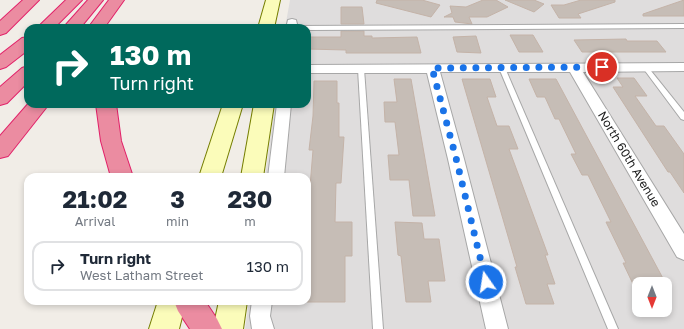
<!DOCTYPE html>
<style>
body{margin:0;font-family:"Golos Text",sans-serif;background:#f6f6f7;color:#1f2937;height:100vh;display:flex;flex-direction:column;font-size:15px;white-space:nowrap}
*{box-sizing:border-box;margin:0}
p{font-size:13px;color:#747a83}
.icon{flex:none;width:22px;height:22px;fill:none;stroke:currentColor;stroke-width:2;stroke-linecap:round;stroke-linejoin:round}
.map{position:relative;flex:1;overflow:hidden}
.sheet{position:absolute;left:24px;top:173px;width:287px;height:132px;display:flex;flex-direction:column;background:#fff;border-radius:12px;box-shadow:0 2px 6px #0003}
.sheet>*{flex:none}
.guide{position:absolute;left:24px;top:24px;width:287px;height:84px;border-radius:12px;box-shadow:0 2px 6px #0003;background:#00695c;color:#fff;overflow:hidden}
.needle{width:26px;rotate:180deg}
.buttons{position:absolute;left:632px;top:277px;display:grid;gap:8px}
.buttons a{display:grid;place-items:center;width:40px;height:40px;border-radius:8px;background:#fff;box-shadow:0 2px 6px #0003;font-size:20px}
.pin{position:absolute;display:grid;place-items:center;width:34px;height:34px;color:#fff;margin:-17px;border:2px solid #fff;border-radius:50%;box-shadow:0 1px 4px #0007}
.me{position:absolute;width:44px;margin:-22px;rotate:347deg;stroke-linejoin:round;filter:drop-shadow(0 0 3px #0008)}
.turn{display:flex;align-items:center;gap:14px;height:84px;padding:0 20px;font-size:18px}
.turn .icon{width:52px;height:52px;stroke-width:2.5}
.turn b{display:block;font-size:28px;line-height:34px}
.eta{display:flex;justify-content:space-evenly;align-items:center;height:68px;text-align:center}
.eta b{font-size:24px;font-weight:700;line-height:28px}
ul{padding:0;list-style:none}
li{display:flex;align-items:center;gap:12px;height:50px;margin:0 8px 6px;padding:0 12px;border:2px solid #e0e1e3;border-radius:12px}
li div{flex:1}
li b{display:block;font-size:15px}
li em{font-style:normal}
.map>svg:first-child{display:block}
.residential{fill:#dfdddd;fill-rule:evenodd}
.building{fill:#c6bdb6;stroke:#c4b3a8}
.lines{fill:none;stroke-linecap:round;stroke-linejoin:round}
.lane-casing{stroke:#a7a7a7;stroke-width:2}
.street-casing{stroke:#a7a7a7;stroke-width:2}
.secondary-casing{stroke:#757e01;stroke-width:2}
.highway-casing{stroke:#e22169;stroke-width:2}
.lane{fill:#fff;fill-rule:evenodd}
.street{fill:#fff;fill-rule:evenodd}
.secondary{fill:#fbfcba;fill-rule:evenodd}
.highway{fill:#eb8ca1;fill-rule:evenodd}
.route{stroke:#1a73e8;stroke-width:7;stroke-dasharray:0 12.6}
.labels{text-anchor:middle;stroke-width:4;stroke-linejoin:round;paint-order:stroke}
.street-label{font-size:12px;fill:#202020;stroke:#fff}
</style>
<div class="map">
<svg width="684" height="329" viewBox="0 0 684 329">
<rect width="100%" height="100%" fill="#f1ede7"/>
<path class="residential" d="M290,0h394v329h-439l4,-28h58v-124h-42l10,-73h32v-76h-22zM639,284h26v26h-26z"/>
<g class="building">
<polygon points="377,0 422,0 440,5 431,17 376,3"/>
<polygon points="483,0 496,0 508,7 487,17 469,17 472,24 455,22 453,17 444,17 452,13 450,6 466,7"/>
<polygon points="505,0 534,0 544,4 534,12"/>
<polygon points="581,0 615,0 615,2 578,14 581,18 559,18 551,5 564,5"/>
<polygon points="684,0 684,16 643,16 643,14"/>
<polygon points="341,7 362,7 364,24 341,24"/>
<polygon points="341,31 364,31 364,36 372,36 372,38 417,37 421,53 346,53 346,50 307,49 307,37 341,37"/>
<polygon points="510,35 533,35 543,52 519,52"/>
<polygon points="476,36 481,53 457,52 453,37"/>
<polygon points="626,39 627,41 657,41 666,52 582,52 574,40"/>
<polygon points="617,78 634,78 647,96 635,96 656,126 664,126 684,154 684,193 670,172 668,172 613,87 623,87"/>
<polygon points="394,79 411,79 435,216 413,216 409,180 390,180 388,155 399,155 395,122 385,122 384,102 397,102"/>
<polygon points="462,79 490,79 496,97 487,97 497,126 509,126 518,149 509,149 548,255 545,255 555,284 547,284 554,304 526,304 515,267 517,267"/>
<polygon points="529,79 556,79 666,284 633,284 623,263 626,263 606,222 611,222 588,175 582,175 571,154 576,154 559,119 555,119 545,97 537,97"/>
<polygon points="314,81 337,81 337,103 339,103 339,137 344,137 341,183 336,183 335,222 352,222 352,256 345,256 345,302 307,302 307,187 310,187 313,150 309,150 313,116"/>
<polygon points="395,222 422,223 424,239 439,239 445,281 428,281 431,302 406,302 401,256 398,255"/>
</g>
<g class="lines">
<g class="lane-casing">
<g id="lane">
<polygon points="684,24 684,28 307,30 307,28 289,28 292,26"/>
<polygon points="645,65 647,66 684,112 684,120 681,119 643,68 642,67"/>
<polygon points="502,66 505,68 618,329 608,329 499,68"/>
<polygon points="361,67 364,69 383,329 373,329 358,69"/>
</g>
</g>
<g class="street-casing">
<g id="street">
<polygon points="292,19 296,20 298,28 286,28 288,20"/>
<polygon points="684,63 684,71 583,72 684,234 684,260 677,257 570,72 440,72 464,159 508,329 486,329 448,159 427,73 307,73 307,65"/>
<polygon points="277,104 291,104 284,177 268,177"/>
<polygon points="252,301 272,301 270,316 274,329 252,329 250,316"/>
</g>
</g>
<g class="secondary-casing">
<g id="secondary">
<polygon points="266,0 280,0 274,28 258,28"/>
<polygon points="223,104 243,104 221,177 199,177"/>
<polygon points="254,104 274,104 263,177 241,177"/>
<polygon points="158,301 186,301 179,329 149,329"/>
<polygon points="219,301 247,301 243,329 213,329"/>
</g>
</g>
<g class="highway-casing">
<g id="highway">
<polygon points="23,0 39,0 6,33 0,35 0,21"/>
<polygon points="66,0 82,0 54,28 37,28"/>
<polygon points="88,0 103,0 80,28 63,28"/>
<polygon points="109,0 124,0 104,28 88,28"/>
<polygon points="28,37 28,50 6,67 0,69 0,55 22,38"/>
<polygon points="28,66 28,82 7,103 0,105 0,87 22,68"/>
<polygon points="28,104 49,104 8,156 0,158 0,136"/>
<polygon points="96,104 116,104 121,141 133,177 111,177 101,141"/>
<polygon points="174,301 205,301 217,319 222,329 190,329 178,311"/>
</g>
</g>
<use href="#lane" class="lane"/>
<use href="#street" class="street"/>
<use href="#secondary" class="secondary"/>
<use href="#highway" class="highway"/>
</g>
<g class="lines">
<polyline class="route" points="486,282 456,158 432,68 602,67"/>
</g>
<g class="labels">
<g class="street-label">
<text transform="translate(629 159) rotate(59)" y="4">North 60th Avenue</text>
</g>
</g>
</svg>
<div class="buttons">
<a><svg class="needle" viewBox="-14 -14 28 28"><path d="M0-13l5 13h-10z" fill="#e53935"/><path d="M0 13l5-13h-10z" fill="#747a83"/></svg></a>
</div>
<div class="pin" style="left:602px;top:67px;background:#d93025"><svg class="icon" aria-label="arrive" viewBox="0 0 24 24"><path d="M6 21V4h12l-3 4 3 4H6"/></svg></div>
<svg class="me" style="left:486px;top:282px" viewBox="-20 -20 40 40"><circle r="17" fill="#1a73e8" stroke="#fff" stroke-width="3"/><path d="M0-11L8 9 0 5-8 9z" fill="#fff"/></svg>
<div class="guide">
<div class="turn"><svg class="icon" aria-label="right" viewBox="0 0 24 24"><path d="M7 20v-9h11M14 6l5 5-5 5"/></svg><div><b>130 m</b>Turn right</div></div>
</div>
<section class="sheet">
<div class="eta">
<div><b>21:02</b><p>Arrival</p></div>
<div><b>3</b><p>min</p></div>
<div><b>230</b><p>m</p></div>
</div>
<ul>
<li><svg class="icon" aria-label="right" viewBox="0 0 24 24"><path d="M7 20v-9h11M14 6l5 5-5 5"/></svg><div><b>Turn right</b><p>West Latham Street</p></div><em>130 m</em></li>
</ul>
</section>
</div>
